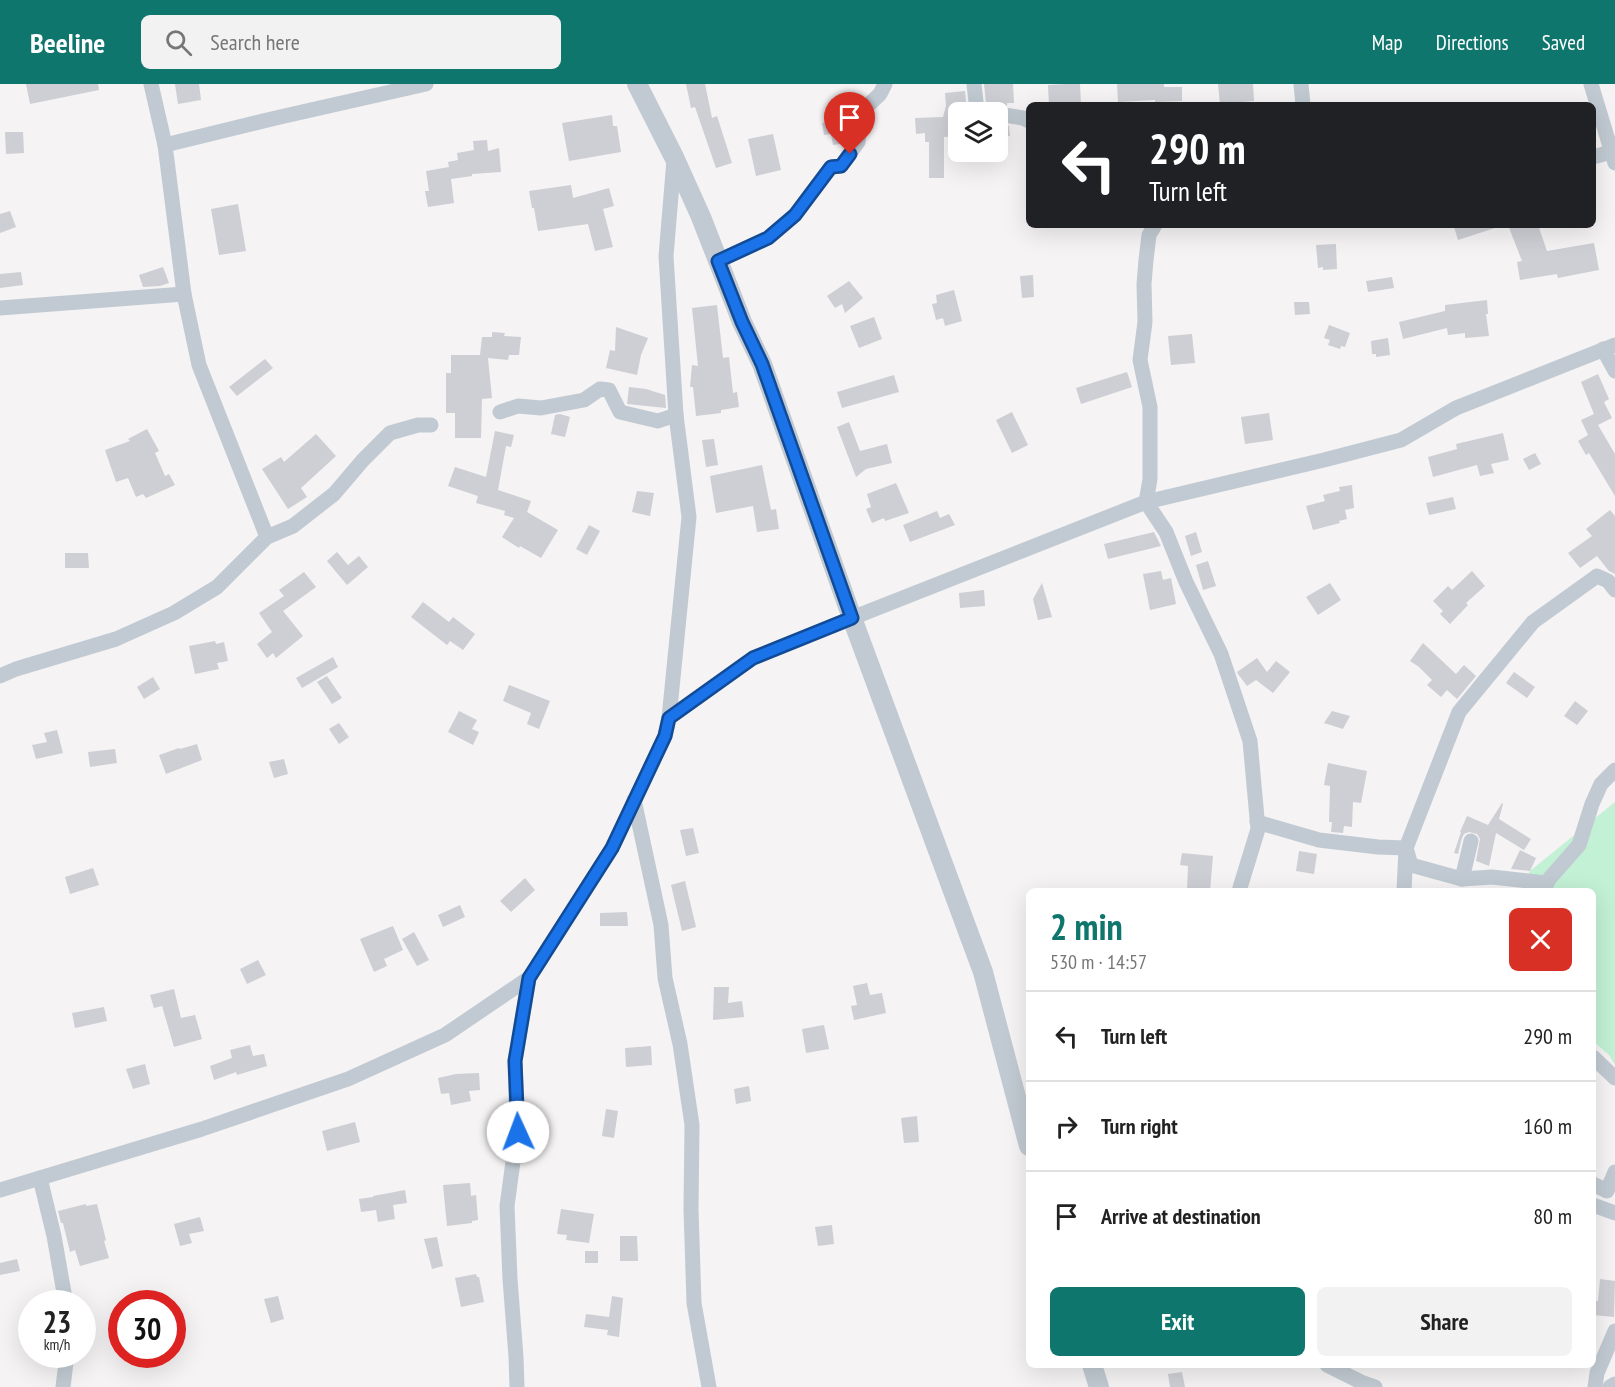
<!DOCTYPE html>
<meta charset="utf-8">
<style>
body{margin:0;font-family:"PT Sans Narrow",sans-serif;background:#f2f2f2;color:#222;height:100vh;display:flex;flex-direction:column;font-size:22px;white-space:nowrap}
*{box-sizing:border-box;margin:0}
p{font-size:20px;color:#767676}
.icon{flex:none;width:33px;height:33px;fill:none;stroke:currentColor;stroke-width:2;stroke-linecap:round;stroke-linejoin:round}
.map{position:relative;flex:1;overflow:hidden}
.details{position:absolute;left:1026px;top:804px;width:570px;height:480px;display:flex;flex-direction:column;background:#fff;border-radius:9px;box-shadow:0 6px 24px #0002}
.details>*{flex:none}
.banner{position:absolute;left:1026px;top:18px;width:570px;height:126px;border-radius:9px;box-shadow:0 6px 24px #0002;background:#202124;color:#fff;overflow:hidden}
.tools{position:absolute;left:948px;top:18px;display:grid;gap:12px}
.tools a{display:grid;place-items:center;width:60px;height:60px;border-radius:9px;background:#fff;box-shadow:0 6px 24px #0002;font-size:30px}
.speed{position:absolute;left:18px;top:1206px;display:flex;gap:12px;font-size:30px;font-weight:700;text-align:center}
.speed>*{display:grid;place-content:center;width:78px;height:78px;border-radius:50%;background:#fff;box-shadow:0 6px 24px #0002;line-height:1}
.speed small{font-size:15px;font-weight:400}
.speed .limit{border:9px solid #d22;background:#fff;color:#111}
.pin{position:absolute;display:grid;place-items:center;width:51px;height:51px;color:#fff;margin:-62px -26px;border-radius:50% 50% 50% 0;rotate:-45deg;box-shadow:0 0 6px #0007}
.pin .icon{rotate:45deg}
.me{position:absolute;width:66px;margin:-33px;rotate:358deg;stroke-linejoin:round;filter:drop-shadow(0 0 4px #0008)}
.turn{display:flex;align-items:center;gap:21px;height:126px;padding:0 24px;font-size:27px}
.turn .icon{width:78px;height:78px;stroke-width:2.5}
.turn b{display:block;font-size:42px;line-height:51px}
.round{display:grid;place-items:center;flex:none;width:63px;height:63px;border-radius:9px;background:#f2f2f2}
.head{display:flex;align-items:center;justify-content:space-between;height:102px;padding:0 24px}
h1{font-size:36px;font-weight:600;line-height:45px;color:#0f766e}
.primary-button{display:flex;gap:12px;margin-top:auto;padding:12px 24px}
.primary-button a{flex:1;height:69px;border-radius:9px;background:#0f766e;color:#fff;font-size:24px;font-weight:600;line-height:69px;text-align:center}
.primary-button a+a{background:#f2f2f2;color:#222}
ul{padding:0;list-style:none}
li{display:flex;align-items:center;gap:18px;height:90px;padding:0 24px;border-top:2px solid #e0e0e0}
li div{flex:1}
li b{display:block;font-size:22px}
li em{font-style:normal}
header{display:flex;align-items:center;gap:36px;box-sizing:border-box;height:84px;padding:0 30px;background:#0f766e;color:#fff}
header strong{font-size:28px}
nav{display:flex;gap:33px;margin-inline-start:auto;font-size:21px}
.search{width:420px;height:54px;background:#f2f2f2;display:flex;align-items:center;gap:15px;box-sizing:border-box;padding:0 21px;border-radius:9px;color:#767676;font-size:22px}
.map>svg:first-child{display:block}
.green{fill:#c3f1d5}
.building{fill:#cdcfd5}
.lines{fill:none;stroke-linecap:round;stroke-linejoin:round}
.minor{stroke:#c1cad2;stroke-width:15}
.tertiary{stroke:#c1cad2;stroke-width:20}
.route-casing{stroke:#114b97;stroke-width:15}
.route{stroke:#1a73e8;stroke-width:10}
</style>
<header>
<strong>Beeline</strong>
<div class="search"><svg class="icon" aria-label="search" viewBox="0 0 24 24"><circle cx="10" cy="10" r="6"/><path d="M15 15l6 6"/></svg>Search here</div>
<nav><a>Map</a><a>Directions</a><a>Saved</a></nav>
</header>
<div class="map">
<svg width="1615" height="1303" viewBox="0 0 1615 1303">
<rect width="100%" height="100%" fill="#f5f3f3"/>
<polygon class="green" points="1615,718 1615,981 1609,971 1593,957 1593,807 1523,807 1530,787"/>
<g class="building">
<polygon points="26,0 98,0 99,6 30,20"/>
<polygon points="175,0 199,0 201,16 178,20"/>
<polygon points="686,0 705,0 712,34 717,32 732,79 716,84 695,23 691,24"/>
<polygon points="984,0 1013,0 1014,19 1007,19 1007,22 999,20 992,23 986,18"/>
<polygon points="1065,0 1080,0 1081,21 1049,21 1048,1"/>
<polygon points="1117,0 1164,0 1164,3 1182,3 1182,17 1155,18 1155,16 1118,18"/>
<polygon points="1218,0 1253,0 1254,17 1220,20"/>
<polygon points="965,7 967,28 958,28 958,52 944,53 944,94 929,94 929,58 925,58 925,49 916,50 915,34 943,33 946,22 945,9"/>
<polygon points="612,31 613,42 617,42 621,68 569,77 562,39"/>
<polygon points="849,34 850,41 849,54 846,59 833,61 831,50 824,51 822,39"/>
<polygon points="998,40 1009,42 1010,52 998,53"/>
<polygon points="5,48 23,48 24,69 6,70"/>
<polygon points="773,50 781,86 756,92 748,55"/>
<polygon points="487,56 488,67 499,64 501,88 472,90 472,92 451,95 454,119 428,123 425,107 429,107 426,87 449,83 448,78 458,76 457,69 474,66 473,57"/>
<polygon points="571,101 573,114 609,104 614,122 603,125 613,163 595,167 588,140 538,147 534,124 532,124 529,107"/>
<polygon points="238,120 246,167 219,171 211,125"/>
<polygon points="10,127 16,143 0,149 0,130"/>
<polygon points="1462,141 1497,141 1498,143 1458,156 1454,143"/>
<polygon points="1508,141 1538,141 1547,167 1594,159 1599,186 1558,194 1557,190 1520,196 1517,178 1522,177"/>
<polygon points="1336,160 1337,185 1323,186 1323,183 1318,184 1316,161"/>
<polygon points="163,183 169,199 160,202 143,203 139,191"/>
<polygon points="21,188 23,201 0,204 0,190"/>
<polygon points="1033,191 1034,213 1022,214 1020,192"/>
<polygon points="1392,193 1394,204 1368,208 1366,197"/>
<polygon points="849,197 863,214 845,229 842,220 835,224 827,212"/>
<polygon points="954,206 962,237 945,242 943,234 936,236 932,220 937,219 936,211"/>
<polygon points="1487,216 1488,230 1486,230 1489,252 1465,254 1465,249 1448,251 1447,244 1403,255 1399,238 1445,227 1445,221"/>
<polygon points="1294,218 1309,218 1310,230 1295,231"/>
<polygon points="717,221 723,274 729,273 733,309 737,308 739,323 721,326 721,329 696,332 693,303 690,303 692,281 698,282 692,224"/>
<polygon points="874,233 882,255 859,264 850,242"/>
<polygon points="1329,241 1350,249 1345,263 1341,262 1340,265 1328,261 1330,256 1324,254"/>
<polygon points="616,243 648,254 641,271 637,291 606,284 610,266 615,267"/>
<polygon points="492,248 505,249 504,252 521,253 519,271 509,271 508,276 488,274 492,314 482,315 481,354 455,354 455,329 446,329 446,289 451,289 451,271 480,271 482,253 492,253"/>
<polygon points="1192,250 1195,279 1171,281 1168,252"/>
<polygon points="1388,254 1390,271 1376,273 1376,270 1372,270 1371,257"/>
<polygon points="265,275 273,284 237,312 229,303"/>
<polygon points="1127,288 1132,303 1081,320 1076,304"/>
<polygon points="1598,290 1609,315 1604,318 1612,334 1598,341 1615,370 1615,412 1589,369 1586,371 1578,357 1588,351 1581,336 1594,330 1581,298"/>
<polygon points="894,291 899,308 842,324 837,308"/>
<polygon points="629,303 646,305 665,311 666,324 627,320"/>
<polygon points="1012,328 1028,361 1012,369 996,336"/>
<polygon points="1269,329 1273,356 1245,360 1241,333"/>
<polygon points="560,330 570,333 565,353 551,350 555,331"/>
<polygon points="849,338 860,367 887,360 892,379 866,385 856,393 837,343"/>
<polygon points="147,345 159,367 155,369 165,392 169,390 175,401 146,414 143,410 136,413 128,394 116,398 105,366 130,357 128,355"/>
<polygon points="495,347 514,351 511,363 506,362 498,406 531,417 527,428 558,446 541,474 520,462 519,464 502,453 514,434 504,431 505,427 476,419 478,412 448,402 455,383 486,393"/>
<polygon points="1503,349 1509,376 1491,380 1494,389 1480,392 1477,381 1433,393 1428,373 1457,365 1456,360"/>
<polygon points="316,350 336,372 301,404 307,413 288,425 262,385 281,373 284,378"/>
<polygon points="714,355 718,381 706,383 702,356"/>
<polygon points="1535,369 1541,380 1529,386 1523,375"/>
<polygon points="762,381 771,426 776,425 779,445 757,448 753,422 716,429 710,392"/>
<polygon points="896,399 909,429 885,437 884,434 872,439 866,425 871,423 867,410"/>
<polygon points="1352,401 1354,424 1345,426 1347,435 1339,437 1340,439 1313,446 1306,422 1325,417 1323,411 1340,407 1339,403"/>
<polygon points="637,407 654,409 650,432 632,428"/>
<polygon points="1453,413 1456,425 1429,431 1426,419"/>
<polygon points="1610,426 1615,432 1615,490 1609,487 1597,472 1580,484 1568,469 1592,452 1586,445"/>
<polygon points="937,427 940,434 949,430 955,441 910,458 903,441"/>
<polygon points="589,441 600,447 587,471 576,465"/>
<polygon points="1154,448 1161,462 1108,475 1104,460"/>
<polygon points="1196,448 1202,468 1191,472 1185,452"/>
<polygon points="337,468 348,481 359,472 368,483 347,501 327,477"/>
<polygon points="65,469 88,469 89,484 65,484"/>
<polygon points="1208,477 1216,502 1203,506 1196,481"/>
<polygon points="1161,487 1163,496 1171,494 1176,520 1150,526 1143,490"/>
<polygon points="1472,487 1485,502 1466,519 1468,521 1450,540 1440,530 1443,527 1433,517 1448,502 1452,506"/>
<polygon points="304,488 316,503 283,527 303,552 276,574 273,569 267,574 257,560 272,548 259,529 284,512 279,506"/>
<polygon points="1042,499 1052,533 1038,536 1033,515"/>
<polygon points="1330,499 1341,516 1318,531 1306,513"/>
<polygon points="984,506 985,522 960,524 959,509"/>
<polygon points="423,518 449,538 453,533 475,550 463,566 450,557 447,561 411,533"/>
<polygon points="215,557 216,560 224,558 228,577 217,579 219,585 195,590 189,562"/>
<polygon points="1423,559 1456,590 1464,581 1476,592 1457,615 1447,606 1441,613 1427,601 1432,596 1419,583 1410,577"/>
<polygon points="333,573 338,583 302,604 296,594"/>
<polygon points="1257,574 1267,588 1276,577 1290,588 1273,609 1256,596 1247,602 1238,590 1237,588"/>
<polygon points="1514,588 1535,603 1527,614 1506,599"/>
<polygon points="327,592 342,614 332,620 317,598"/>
<polygon points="153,593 160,605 144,615 137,603"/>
<polygon points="509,601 550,617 539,645 527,640 531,629 503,617"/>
<polygon points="1575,617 1588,627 1577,641 1564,632"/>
<polygon points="459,627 477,636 472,645 479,648 473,661 448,648"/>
<polygon points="1332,627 1350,632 1343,645 1324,639"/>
<polygon points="339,639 349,653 339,660 329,645"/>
<polygon points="57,646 63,669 36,675 32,661 47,658 44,649"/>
<polygon points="197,660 202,676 166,690 159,671 179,664 180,665"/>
<polygon points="115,665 117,679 90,683 88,668"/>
<polygon points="284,675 288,690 274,694 269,678"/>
<polygon points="1328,679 1367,687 1361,719 1353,718 1352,743 1344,742 1343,749 1331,748 1332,738 1329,738 1330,702 1324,701"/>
<polygon points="1502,719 1503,720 1499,735 1531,755 1524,766 1496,749 1489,782 1476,777 1480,755 1477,750 1469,748 1464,750 1462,754 1458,770 1454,769 1461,748 1460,748 1467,732 1488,741"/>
<polygon points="693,744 699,769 686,772 680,746"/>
<polygon points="1520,766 1536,774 1530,787 1511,785"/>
<polygon points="1299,767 1317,770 1314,790 1296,787"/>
<polygon points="1182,769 1213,772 1210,807 1187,807 1188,782 1180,781"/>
<polygon points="93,784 99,801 70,810 65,793"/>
<polygon points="525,794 535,806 511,828 500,817"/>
<polygon points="685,797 696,843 682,847 671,801"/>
<polygon points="460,821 465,833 443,843 438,831"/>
<polygon points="627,828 628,842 600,842 600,829"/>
<polygon points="393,842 403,866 384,875 387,882 374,888 360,855"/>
<polygon points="414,848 429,876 417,882 402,855"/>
<polygon points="258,876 266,891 247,900 240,885"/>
<polygon points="867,899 870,911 882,909 886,929 854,936 851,922 857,921 853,902"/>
<polygon points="714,903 729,903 728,919 742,917 744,933 713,936"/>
<polygon points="174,905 181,934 195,931 202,955 174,963 162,922 154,924 150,911"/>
<polygon points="104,923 107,937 75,944 72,929"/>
<polygon points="824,941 829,965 806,969 802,945"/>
<polygon points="250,961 253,972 264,970 267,982 237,991 236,988 214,996 210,982 232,974 230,966"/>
<polygon points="651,962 652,981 626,983 625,964"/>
<polygon points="145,980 150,1000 133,1005 126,985"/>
<polygon points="479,989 480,1006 469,1007 471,1017 451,1021 449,1009 441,1010 438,994 456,990"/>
<polygon points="749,1002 751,1017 736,1020 734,1005"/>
<polygon points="606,1025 618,1027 614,1054 602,1052"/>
<polygon points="917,1032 919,1058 904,1059 901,1034"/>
<polygon points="355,1038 360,1058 327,1067 322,1047"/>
<polygon points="470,1099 471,1112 476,1111 478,1136 472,1137 472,1139 447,1142 443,1101"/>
<polygon points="405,1106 407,1119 393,1121 395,1135 378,1138 376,1126 361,1128 359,1115 373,1113 373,1112"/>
<polygon points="86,1120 86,1122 97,1120 106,1156 104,1157 109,1174 80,1182 75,1166 70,1168 63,1139 61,1139 58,1127"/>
<polygon points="561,1125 594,1130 589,1159 566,1156 567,1151 557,1150"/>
<polygon points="200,1133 204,1147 189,1150 192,1159 180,1162 174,1140"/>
<polygon points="832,1141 834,1160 818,1162 815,1143"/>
<polygon points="620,1152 637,1152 638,1177 620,1177"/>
<polygon points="437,1153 443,1182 432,1185 424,1155"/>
<rect x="585" y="1167" width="13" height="12"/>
<polygon points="17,1175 20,1187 0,1191 0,1179"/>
<polygon points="476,1190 477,1193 479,1193 484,1218 461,1223 455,1194"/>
<polygon points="1600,1195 1615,1197 1614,1233 1593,1231 1595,1217 1598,1217"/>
<polygon points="278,1212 284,1235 271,1239 264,1215"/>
<polygon points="612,1212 623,1214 619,1253 607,1251 608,1246 584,1243 586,1230 609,1233"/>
<polygon points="1182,1288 1185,1303 1170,1303 1168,1290"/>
</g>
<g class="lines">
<g class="minor">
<polyline points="151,0 165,61 184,210 199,281 267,453"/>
<polyline points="974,0 977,27 984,28"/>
<polyline points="1301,0 1303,21"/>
<polyline points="1591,0 1615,79"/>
<polyline points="998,30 1023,34 1029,37"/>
<polyline points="165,61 280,33 426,0"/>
<polyline points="1593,73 1611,68"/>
<polyline points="1155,141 1149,151 1146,176 1144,200 1145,238 1140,276 1150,323 1150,395 1146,418 1166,448 1186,498 1221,570 1250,657 1258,745 1239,807"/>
<polyline points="718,177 768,154 795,131 831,83 841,82 858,58 862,27 880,10 885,0"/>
<polyline points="0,224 184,210"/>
<polyline points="1603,265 1615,287"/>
<polyline points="500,328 518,322 541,324 584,316 600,305 609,306 620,328 658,337 676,331"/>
<polyline points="0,592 16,585 116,555 174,529 217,503 267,453 293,442 334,410 363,376 390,349 418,341 431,341"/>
<polyline points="669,634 753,574 852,534 1146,418 1324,376 1401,356 1456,324 1615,261"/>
<polyline points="634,716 661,841 665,894 680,960 692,1041 691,1125 694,1219 709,1303"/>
<polyline points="1257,738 1319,756 1378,763 1406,764 1411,781 1462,795 1471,757"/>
<polyline points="1462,795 1492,793 1547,799"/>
<polyline points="1404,807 1406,764 1459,628 1533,538 1597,492 1608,497 1615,506"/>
<polyline points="1542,807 1550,794 1579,761 1592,720 1601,700 1615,686"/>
<polyline points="1593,973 1615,994"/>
<polyline points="40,1094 54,1152 66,1220"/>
<polyline points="1593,1100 1607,1107 1615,1088"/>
<polyline points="0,1106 202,1045 348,995 445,951 529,894"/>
<polyline points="1593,1121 1615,1129"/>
<polyline points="1327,1281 1361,1298 1375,1303"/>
<polyline points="63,1303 67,1270"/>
<polyline points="517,1303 516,1273 510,1195 507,1122 517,1048 515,977 529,894 612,764 665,652 669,634 689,433 676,331 666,172 674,76"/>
<polyline points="1595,1303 1597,1289 1615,1247"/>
<polyline points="1610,1303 1615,1300"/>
</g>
<g class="tertiary">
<polyline points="637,0 674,73 701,133 742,238 762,280 852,534 983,888 1029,1062"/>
<polyline points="1092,1281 1099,1303"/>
</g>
</g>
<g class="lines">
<g class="route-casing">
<polyline id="route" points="518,1048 515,977 529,894 612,764 665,652 669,634 753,574 852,534 762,280 742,238 718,177 768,154 795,131 831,83 841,82 850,70"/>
</g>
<use href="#route" class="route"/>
</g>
</svg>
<div class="tools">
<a><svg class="icon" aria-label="layers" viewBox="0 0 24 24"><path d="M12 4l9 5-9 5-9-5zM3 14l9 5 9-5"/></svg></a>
</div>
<div class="speed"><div>23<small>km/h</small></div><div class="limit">30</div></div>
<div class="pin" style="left:850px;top:70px;background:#d93025"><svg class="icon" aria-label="arrive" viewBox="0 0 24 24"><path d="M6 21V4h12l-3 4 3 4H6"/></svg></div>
<svg class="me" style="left:518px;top:1048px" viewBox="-20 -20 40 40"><circle r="19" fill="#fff"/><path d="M0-13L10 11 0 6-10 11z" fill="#1a73e8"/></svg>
<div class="banner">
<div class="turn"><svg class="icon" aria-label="left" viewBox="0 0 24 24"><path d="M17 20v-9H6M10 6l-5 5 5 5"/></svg><div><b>290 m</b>Turn left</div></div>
</div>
<section class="details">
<div class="head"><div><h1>2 min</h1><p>530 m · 14:57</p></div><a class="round" style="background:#d93025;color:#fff"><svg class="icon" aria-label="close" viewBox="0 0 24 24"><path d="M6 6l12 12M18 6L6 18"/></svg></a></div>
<ul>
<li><svg class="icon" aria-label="left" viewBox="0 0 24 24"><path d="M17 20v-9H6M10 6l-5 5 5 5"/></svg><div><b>Turn left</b></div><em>290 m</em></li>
<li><svg class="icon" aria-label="right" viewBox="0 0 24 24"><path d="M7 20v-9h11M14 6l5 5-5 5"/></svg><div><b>Turn right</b></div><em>160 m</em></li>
<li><svg class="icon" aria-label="arrive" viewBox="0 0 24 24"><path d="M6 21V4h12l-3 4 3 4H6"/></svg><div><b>Arrive at destination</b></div><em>80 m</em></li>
</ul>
<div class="primary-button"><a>Exit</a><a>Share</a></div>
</section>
</div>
